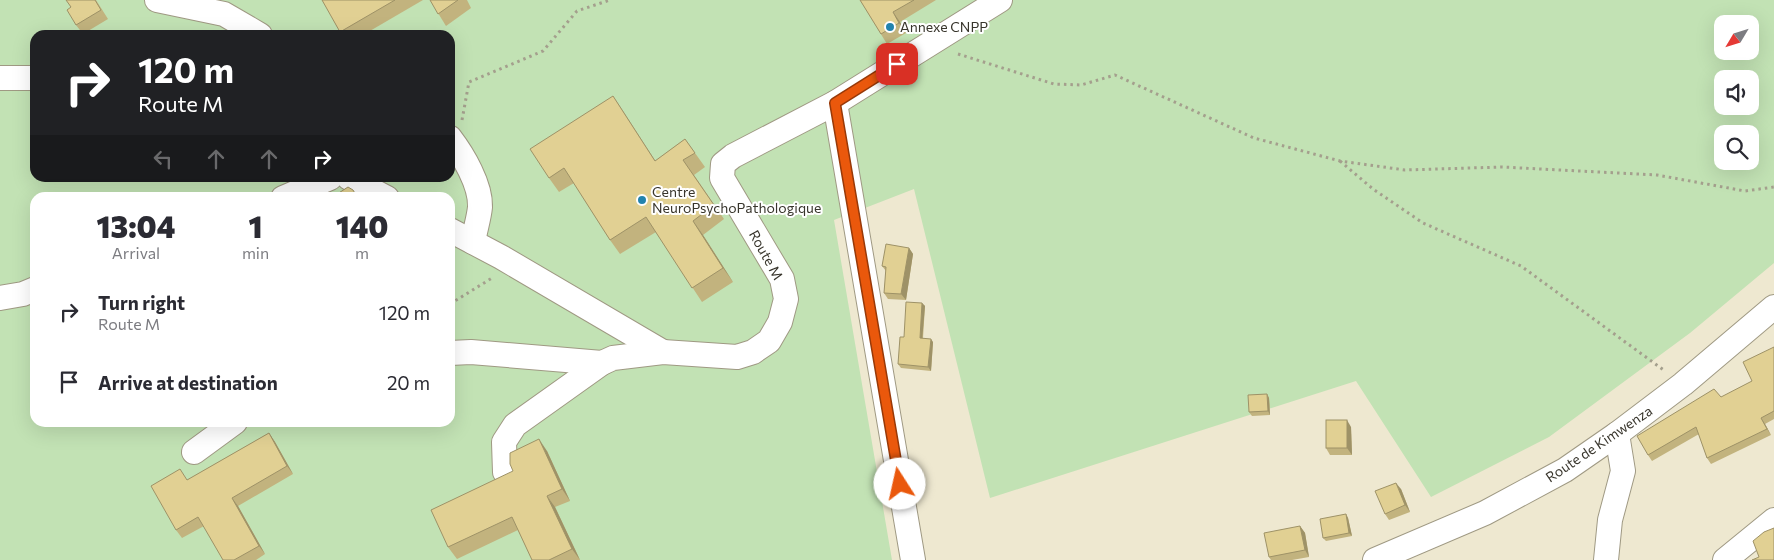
<!DOCTYPE html>
<style>
body{margin:0;font-family:Commissioner,sans-serif;background:#f7f7f7;color:#2b2b33;height:100vh;display:flex;flex-direction:column;font-size:19px;white-space:nowrap}
*{box-sizing:border-box;margin:0}
p{font-size:16px;color:#7c7c81}
.icon{flex:none;width:28px;height:28px;fill:none;stroke:currentColor;stroke-width:2;stroke-linecap:round;stroke-linejoin:round}
.map{position:relative;flex:1;overflow:hidden}
.details{position:absolute;left:30px;top:192px;width:425px;height:235px;display:flex;flex-direction:column;background:#fff;border-radius:15px;box-shadow:0 5px 20px #0002}
.details>*{flex:none}
.banner{position:absolute;left:30px;top:30px;width:425px;height:152px;border-radius:15px;box-shadow:0 5px 20px #0002;background:#202124;color:#fff;overflow:hidden}
.needle{width:32px;rotate:232deg}
.tools{position:absolute;left:1714px;top:15px;display:grid;gap:10px}
.tools a{display:grid;place-items:center;width:45px;height:45px;border-radius:10px;background:#fff;box-shadow:0 5px 20px #0002;font-size:25px}
.pin{position:absolute;display:grid;place-items:center;width:42px;height:42px;color:#fff;margin:-21px;border-radius:10px;box-shadow:0 2px 8px #0006}
.me{position:absolute;width:55px;margin:-28px;rotate:350deg;stroke-linejoin:round;filter:drop-shadow(0 0 4px #0008)}
.turn{display:flex;align-items:center;gap:18px;height:105px;padding:0 25px;font-size:22px}
.turn .icon{width:65px;height:65px;stroke-width:2.5}
.turn b{display:block;font-size:35px;line-height:42px}
.lanes{display:flex;align-items:center;height:48px;padding:0 25px;background:#0003;justify-content:center;gap:25px;direction:ltr}
.lanes .off{opacity:.35}
.eta{display:flex;justify-content:space-evenly;align-items:center;height:85px;text-align:center}
.eta b{font-size:30px;font-weight:800;line-height:35px}
ul{padding:0;list-style:none}
li{display:flex;align-items:center;gap:15px;height:70px;padding:0 25px}
li div{flex:1}
li b{display:block;font-size:19px}
li em{font-style:normal}
.map>svg:first-child{display:block}
.grass{fill:#c2e2b4;fill-rule:evenodd}
.lines{fill:none;stroke-linecap:round;stroke-linejoin:round}
.minor-casing{stroke:#9f9983;stroke-width:26}
.path{stroke:#a49f8d;stroke-width:3;stroke-dasharray:2.5 4;stroke-linecap:butt}
.minor{stroke:#fff;stroke-width:24}
.wall{fill:#c2b37e}
.shaded-wall{fill:#9e9267}
.building{fill:#e1d093;stroke:#9e9267}
.route-casing{stroke:#983908;stroke-width:12}
.route{stroke:#ea580c;stroke-width:9}
.poi-dot{fill:#2283ae;stroke:#fff;stroke-width:2}
.labels{text-anchor:middle;stroke-width:4;stroke-linejoin:round;paint-order:stroke}
.poi-label{font-size:14px;fill:#38352c;stroke:#fff;text-anchor:start}
.street-label{font-size:14px;fill:#38352c;stroke:#fff}
</style>
<div class="map">
<svg width="1774" height="560" viewBox="0 0 1774 560">
<rect width="100%" height="100%" fill="#eee8d0"/>
<path class="grass" d="M0,0h1774v263l-84,70 -141,104 -118,60 -75,-116 -366,117 -76,-309 -80,31 58,340h-892zM1722,24h28v27h-28zM35,35h415v143h-415zM1722,79h28v27h-28zM1722,134h28v27h-28zM35,198h415v224h-415z"/>
<g class="lines">
<g class="minor-casing">
<g id="minor">
<polyline points="157,0 224,14 260,35"/>
<polyline points="0,78 35,78"/>
<polyline points="835,103 913,560"/>
<path d="M450,138c13,17 31,47 30,69 -1,11 -5,23 -7,35"/>
<polyline points="349,178 387,198"/>
<polyline points="283,198 330,178"/>
<polyline points="450,230 501,257 663,352"/>
<polyline points="0,298 23,294 35,289"/>
<polyline points="450,353 471,352 602,363"/>
<polyline points="194,452 235,422"/>
<polyline points="505,472 504,442 515,425 602,363 613,358 663,352 737,357 753,352 769,341 780,322 786,299 782,279 722,178 723,164 733,156 835,103 1000,0"/>
<polyline points="1375,560 1485,513 1565,470 1617,434 1683,384 1774,307"/>
<polyline points="1606,560 1610,520 1623,471 1617,434"/>
<polyline points="1725,560 1774,520"/>
</g>
</g>
<g class="path">
<polyline points="958,54 1054,84 1081,85 1115,75 1254,138 1340,161 1405,170 1502,167 1657,175 1745,191 1774,187"/>
<polyline points="462,120 469,82 543,51 577,11 610,0"/>
<polyline points="1340,161 1373,189 1423,223 1521,266 1665,371"/>
<polyline points="450,304 492,278"/>
</g>
<use href="#minor" class="minor"/>
</g>
<g class="wall">
<polygon points="66,0 96,0 108,19 83,34 76,25 71,7"/>
<polygon points="322,0 423,0 363,35 342,35"/>
<polygon points="430,0 467,0 471,8 446,26"/>
<polygon points="860,0 936,0 900,22 906,33 887,44"/>
<polygon points="613,96 655,161 685,139 705,167 694,175 724,219 703,235 733,282 702,302 656,232 620,254 610,240 574,183 559,192 549,178"/>
<polygon points="909,248 913,254 906,300 888,299 884,293 886,271 882,266"/>
<polygon points="922,303 925,306 923,338 933,342 931,371 901,368 898,364 904,337"/>
<polygon points="1774,347 1774,419 1765,424 1771,435 1711,464 1707,458 1699,434 1652,461 1648,455 1752,381"/>
<polygon points="1267,394 1269,398 1270,415 1252,416 1249,412"/>
<polygon points="1351,427 1352,455 1330,455 1326,448"/>
<polygon points="269,433 275,442 293,474 238,506 265,554 256,560 223,560 204,526 182,538 176,530 187,480"/>
<polygon points="547,451 570,501 555,507 580,560 532,560 518,530 457,559 448,547"/>
<polygon points="1401,489 1410,512 1389,520 1385,514"/>
<polygon points="1346,514 1348,518 1352,536 1326,541 1323,538"/>
<polygon points="1300,526 1305,533 1309,557 1292,560 1271,560 1269,557"/>
</g>
<g class="shaded-wall">
<polygon points="893,12 900,22 906,33 899,23"/>
<polygon points="613,96 623,111 665,176 655,161"/>
<polygon points="693,221 703,235 733,282 723,268"/>
<polygon points="909,248 913,254 906,300 901,294"/>
<polygon points="922,303 925,306 922,341 920,338"/>
<polygon points="931,339 933,342 931,371 928,367"/>
<polygon points="1267,394 1269,398 1270,415 1268,411"/>
<polygon points="1761,418 1765,424 1771,435 1767,429"/>
<polygon points="1347,420 1351,427 1352,455 1347,448"/>
<polygon points="269,433 275,442 293,474 287,466"/>
<polygon points="539,439 547,451 570,501 562,489"/>
<polygon points="1396,483 1401,489 1410,512 1405,505"/>
<polygon points="547,496 555,507 580,560 572,549"/>
<polygon points="232,498 238,506 265,554 259,546"/>
<polygon points="1346,514 1348,518 1352,536 1349,533"/>
<polygon points="1300,526 1305,533 1309,557 1305,550"/>
</g>
<g class="building">
<polygon points="66,0 95,0 101,10 76,25 67,10 71,7"/>
<polygon points="322,0 395,0 340,32"/>
<polygon points="430,0 458,0 438,14"/>
<polygon points="860,0 914,0 893,12 899,23 881,34"/>
<polygon points="613,96 655,161 685,139 695,153 683,160 714,205 693,221 723,268 692,288 646,217 610,240 564,168 549,178 530,149"/>
<polygon points="348,187 353,190 358,198 331,198"/>
<polygon points="886,244 909,248 901,294 884,293 886,267 882,266"/>
<polygon points="906,302 922,303 920,338 931,339 928,367 898,364 900,337 904,337"/>
<polygon points="1774,347 1774,411 1761,418 1767,429 1707,458 1696,427 1648,455 1637,436 1714,389 1721,397 1752,381 1743,362"/>
<polygon points="1267,394 1268,411 1249,412 1248,395"/>
<rect x="1326" y="420" width="21" height="28"/>
<polygon points="269,433 287,466 232,498 259,546 234,560 223,560 198,517 176,530 151,486 180,469 187,480"/>
<polygon points="539,439 562,489 547,496 572,549 549,560 532,560 512,517 448,547 431,510 513,471 510,464 510,453"/>
<polygon points="1396,483 1405,505 1385,514 1375,491"/>
<polygon points="1346,514 1349,533 1323,538 1320,519"/>
<polygon points="1300,526 1305,550 1269,557 1264,533"/>
<polygon points="1774,528 1774,560 1752,560 1759,557 1753,541 1764,532"/>
</g>
<g class="lines">
<g class="route-casing">
<polyline id="route" points="897,64 835,103 900,484"/>
</g>
<use href="#route" class="route"/>
</g>
<g class="poi-dot">
<circle cx="890" cy="27" r="5"/>
<circle cx="642" cy="200" r="5"/>
</g>
<g class="labels">
<g class="poi-label">
<text x="900" y="32">Annexe CNPP</text>
<text x="652" y="197">Centre<tspan x="652" dy="16">NeuroPsychoPathologique</tspan></text>
</g>
<g class="street-label">
<text transform="translate(766 255) rotate(61)" y="5">Route M</text>
<text transform="translate(1599 444) rotate(-34)" y="5">Route de Kimwenza</text>
</g>
</g>
</svg>
<div class="tools">
<a><svg class="needle" viewBox="-14 -14 28 28"><path d="M0-13l5 13h-10z" fill="#e53935"/><path d="M0 13l5-13h-10z" fill="#7c7c81"/></svg></a>
<a><svg class="icon" aria-label="sound" viewBox="0 0 24 24"><path d="M4 9h4l5-4v14l-5-4H4zM17 9q2 3 0 6"/></svg></a>
<a><svg class="icon" aria-label="search" viewBox="0 0 24 24"><circle cx="10" cy="10" r="6"/><path d="M15 15l6 6"/></svg></a>
</div>
<div class="pin" style="left:897px;top:64px;background:#d93025"><svg class="icon" aria-label="arrive" viewBox="0 0 24 24"><path d="M6 21V4h12l-3 4 3 4H6"/></svg></div>
<svg class="me" style="left:900px;top:484px" viewBox="-20 -20 40 40"><circle r="19" fill="#fff"/><path d="M0-13L10 11 0 6-10 11z" fill="#ea580c"/></svg>
<div class="banner">
<div class="turn"><svg class="icon" aria-label="right" viewBox="0 0 24 24"><path d="M7 20v-9h11M14 6l5 5-5 5"/></svg><div><b>120 m</b>Route M</div></div>
<div class="lanes"><svg class="icon off" aria-label="left" viewBox="0 0 24 24"><path d="M17 20v-9H6M10 6l-5 5 5 5"/></svg><svg class="icon off" aria-label="ahead" viewBox="0 0 24 24"><path d="M12 20V5M6 11l6-6 6 6"/></svg><svg class="icon off" aria-label="ahead" viewBox="0 0 24 24"><path d="M12 20V5M6 11l6-6 6 6"/></svg><svg class="icon" aria-label="right" viewBox="0 0 24 24"><path d="M7 20v-9h11M14 6l5 5-5 5"/></svg></div>
</div>
<section class="details">
<div class="eta">
<div><b>13:04</b><p>Arrival</p></div>
<div><b>1</b><p>min</p></div>
<div><b>140</b><p>m</p></div>
</div>
<ul>
<li><svg class="icon" aria-label="right" viewBox="0 0 24 24"><path d="M7 20v-9h11M14 6l5 5-5 5"/></svg><div><b>Turn right</b><p>Route M</p></div><em>120 m</em></li>
<li><svg class="icon" aria-label="arrive" viewBox="0 0 24 24"><path d="M6 21V4h12l-3 4 3 4H6"/></svg><div><b>Arrive at destination</b></div><em>20 m</em></li>
</ul>
</section>
</div>
